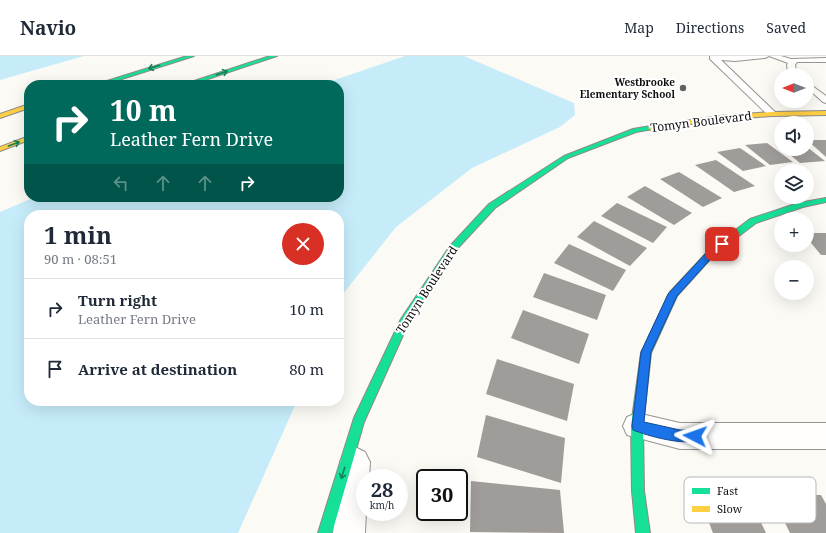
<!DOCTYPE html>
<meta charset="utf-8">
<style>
body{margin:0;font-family:"Noto Serif",serif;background:#f6f6f7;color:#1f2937;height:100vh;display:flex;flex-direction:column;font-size:15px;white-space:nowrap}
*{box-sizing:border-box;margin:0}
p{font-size:13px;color:#747a83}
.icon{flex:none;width:22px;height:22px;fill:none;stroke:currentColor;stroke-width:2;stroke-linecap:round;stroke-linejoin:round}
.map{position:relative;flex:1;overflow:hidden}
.details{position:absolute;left:24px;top:154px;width:320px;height:196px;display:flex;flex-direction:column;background:#fff;border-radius:16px;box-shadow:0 4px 16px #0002}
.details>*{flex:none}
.guide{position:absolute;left:24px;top:24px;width:320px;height:122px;border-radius:16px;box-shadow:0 4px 16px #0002;background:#00695c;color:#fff;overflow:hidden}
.needle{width:26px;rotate:270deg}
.controls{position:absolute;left:774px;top:12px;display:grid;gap:8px}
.controls a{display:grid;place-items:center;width:40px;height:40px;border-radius:50%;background:#fff;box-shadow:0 4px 16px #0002;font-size:20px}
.speed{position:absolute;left:356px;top:413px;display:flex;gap:8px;font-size:20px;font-weight:700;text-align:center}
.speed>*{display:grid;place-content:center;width:52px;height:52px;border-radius:50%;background:#fff;box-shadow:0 4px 16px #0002;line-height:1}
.speed small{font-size:10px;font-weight:400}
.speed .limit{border:2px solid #111;border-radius:6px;background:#fff;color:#111}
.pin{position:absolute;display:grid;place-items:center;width:34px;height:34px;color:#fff;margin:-17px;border-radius:8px;box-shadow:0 2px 6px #0006}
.me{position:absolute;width:44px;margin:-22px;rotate:274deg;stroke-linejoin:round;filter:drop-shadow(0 0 3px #0008)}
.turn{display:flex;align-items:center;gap:14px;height:84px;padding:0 20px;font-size:18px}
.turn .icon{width:52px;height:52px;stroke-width:2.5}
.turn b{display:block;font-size:28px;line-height:34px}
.lanes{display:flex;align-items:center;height:38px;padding:0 20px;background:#0003;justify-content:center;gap:20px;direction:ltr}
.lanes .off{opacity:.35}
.round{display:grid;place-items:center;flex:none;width:42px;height:42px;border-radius:21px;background:#f6f6f7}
.summary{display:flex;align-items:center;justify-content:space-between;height:68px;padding:0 20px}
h1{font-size:24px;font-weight:700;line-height:30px}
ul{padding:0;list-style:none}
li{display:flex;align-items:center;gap:12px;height:60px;padding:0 20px;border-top:1px solid #e0e1e3}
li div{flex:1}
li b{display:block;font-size:15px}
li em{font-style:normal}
header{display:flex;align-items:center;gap:24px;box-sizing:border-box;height:56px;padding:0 20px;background:#fff;border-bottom:1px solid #e0e1e3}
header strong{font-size:19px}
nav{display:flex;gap:22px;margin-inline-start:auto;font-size:14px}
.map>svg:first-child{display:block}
.water{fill:#c6ecfa}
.building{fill:#a09c99}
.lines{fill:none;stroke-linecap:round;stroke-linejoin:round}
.lane-casing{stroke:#969592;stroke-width:2}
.street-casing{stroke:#969592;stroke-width:2}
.fast-casing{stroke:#8c8b89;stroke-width:2}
.slow-casing{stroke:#8c8b89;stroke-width:2}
.lane{fill:#fffefd;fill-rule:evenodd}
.street{fill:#fffefd;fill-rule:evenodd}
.fast{fill:#16e098;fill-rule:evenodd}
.slow{fill:#ffcf43;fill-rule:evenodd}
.oneway{stroke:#13825a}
.route{fill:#1a73e8;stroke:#114b97}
.poi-dot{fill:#62615f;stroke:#fff;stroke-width:1.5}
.labels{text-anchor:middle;stroke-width:4;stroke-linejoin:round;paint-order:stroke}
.far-poi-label{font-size:10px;font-weight:bold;fill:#0f0f0f;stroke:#fff;text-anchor:end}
.street-label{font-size:12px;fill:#0f0f0f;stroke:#fff}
.key{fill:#fff;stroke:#b7b7b7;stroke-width:1}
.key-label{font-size:11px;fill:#0f0f0f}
</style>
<header>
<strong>Navio</strong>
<nav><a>Map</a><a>Directions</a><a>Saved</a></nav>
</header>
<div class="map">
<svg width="826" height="477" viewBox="0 0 826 477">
<rect width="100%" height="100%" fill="#fcfaf4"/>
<g class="water">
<polygon points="0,0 84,0 0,24"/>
<polygon points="405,0 464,0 574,47 575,59 560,71 472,112 396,171 339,243 339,159 29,159 29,345 297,345 238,477 0,477 0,156 35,141 339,141 339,29 320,29"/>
</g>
<g class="building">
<polygon points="807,84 826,84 826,101"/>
<polygon points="767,87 793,106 770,109 745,89"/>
<polygon points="807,91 825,105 800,107 783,93 807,93"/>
<polygon points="740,92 766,110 743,115 717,96"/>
<polygon points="716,104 755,130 734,136 695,109"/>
<polygon points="679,116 722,142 703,151 660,123"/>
<polygon points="645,130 692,157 674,169 627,141"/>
<polygon points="617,147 667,171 653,187 601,160"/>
<polygon points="594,165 647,192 630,210 577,181"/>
<polygon points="807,177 826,177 826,199 821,199 807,182"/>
<polygon points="569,188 626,214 613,235 554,207"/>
<polygon points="544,217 606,239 597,264 533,241"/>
<polygon points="523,254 589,278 579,308 511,282"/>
<polygon points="497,303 574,328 567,365 486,338"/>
<polygon points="486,359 565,382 561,427 477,401"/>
<polygon points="471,425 560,434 564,477 470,476"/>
<polygon points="771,439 821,439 826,448 826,477 790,477"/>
<polygon points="699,441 749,441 766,477 713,477"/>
</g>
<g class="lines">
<g class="lane-casing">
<g id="lane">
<polygon points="710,0 769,0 765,2 735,5 721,4 775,56 777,58 775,60 769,60 710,3"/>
<polygon points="769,0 781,0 791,3 826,2 826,6 797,6 795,9 796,15 800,19 791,19 788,16 787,9 788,7"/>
<polygon points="807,26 826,40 826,47 823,46 807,32"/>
</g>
</g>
<g class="street-casing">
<g id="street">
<polygon points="637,357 680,367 826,367 826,393 680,393 627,379 623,370 627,361"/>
<polygon points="355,391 365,396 370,406 369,422 365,422 365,456 366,456 365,477 333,477 340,406 345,396"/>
</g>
</g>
<g class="fast-casing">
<g id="fast">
<polygon points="187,0 194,0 103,29 94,29"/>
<polygon points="270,0 277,0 190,29 182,29"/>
<polygon points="651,70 653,71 653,73 636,76 568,102 495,152 456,194 408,268 364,366 332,477 318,477 354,362 401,263 450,190 489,148 564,100 633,73"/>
<polygon points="826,142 826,146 803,151 756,167 715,198 677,240 651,297 643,370 644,435 650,477 636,477 632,435 631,370 641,297 670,236 709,194 750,163 798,147"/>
</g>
</g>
<g class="slow-casing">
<g id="slow">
<polygon points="29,48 29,52 0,62 0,58"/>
<polygon points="826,55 826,59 772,60 719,64 651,74 648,72 651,70 719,60 772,56"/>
<polygon points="29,80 29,84 0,95 0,91"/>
</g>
</g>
<use href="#lane" class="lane"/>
<use href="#street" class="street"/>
<use href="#fast" class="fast"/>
<use href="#slow" class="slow"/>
</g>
<defs><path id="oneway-shaft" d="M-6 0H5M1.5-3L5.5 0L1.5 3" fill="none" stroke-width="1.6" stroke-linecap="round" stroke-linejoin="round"/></defs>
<g class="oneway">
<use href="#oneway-shaft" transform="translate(154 11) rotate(163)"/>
<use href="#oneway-shaft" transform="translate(222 17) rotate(-18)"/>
<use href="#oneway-shaft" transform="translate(14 88) rotate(-20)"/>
<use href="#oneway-shaft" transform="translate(343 417) rotate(107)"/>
</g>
<path class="route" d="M722,185l4,3 -11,10 -38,42 -26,56 -7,70 36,8h15l4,2 1,4 -1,4c-15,6 -51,-4 -66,-10l-1,-4 9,-74 27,-58 41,-44z"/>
<circle class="poi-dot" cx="683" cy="32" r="4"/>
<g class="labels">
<g class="far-poi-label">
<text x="675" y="30">Westbrooke<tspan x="675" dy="12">Elementary School</tspan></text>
</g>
<g class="street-label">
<text transform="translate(701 66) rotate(-7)" y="4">Tomyn Boulevard</text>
<text transform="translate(427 234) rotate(-57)" y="4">Tomyn Boulevard</text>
</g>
</g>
<rect x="684" y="421" width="132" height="46" rx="6" class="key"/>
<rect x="692" y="432" width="18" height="6" fill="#16e098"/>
<rect x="692" y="450" width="18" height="6" fill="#ffcf43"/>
<g class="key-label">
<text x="717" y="439">Fast</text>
<text x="717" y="457">Slow</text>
</g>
</svg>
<div class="controls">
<a><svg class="needle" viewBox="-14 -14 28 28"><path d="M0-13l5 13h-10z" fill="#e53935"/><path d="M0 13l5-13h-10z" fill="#747a83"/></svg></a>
<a><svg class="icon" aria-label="sound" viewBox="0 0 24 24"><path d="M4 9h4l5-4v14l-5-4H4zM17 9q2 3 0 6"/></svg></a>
<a><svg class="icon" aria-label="layers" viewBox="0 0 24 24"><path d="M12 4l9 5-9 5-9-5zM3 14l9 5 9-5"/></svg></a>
<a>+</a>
<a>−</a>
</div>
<div class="speed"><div>28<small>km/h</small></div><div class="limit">30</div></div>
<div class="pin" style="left:722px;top:188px;background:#d93025"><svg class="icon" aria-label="arrive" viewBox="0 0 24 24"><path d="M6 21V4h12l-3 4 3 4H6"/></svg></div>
<svg class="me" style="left:695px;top:380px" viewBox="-20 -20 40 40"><path d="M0-17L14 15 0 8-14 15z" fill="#1a73e8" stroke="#fff" stroke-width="4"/></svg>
<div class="guide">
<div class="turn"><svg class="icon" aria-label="right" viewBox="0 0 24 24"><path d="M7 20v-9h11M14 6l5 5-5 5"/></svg><div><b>10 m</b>Leather Fern Drive</div></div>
<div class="lanes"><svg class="icon off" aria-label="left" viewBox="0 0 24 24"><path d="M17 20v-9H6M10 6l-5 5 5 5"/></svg><svg class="icon off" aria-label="ahead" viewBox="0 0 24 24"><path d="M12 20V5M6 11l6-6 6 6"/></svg><svg class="icon off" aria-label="ahead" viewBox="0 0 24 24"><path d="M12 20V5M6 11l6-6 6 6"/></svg><svg class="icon" aria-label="right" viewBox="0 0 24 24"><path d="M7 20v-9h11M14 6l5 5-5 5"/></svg></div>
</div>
<section class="details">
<div class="summary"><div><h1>1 min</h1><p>90 m · 08:51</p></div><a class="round" style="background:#d93025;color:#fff"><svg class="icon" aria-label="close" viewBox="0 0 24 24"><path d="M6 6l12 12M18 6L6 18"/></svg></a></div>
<ul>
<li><svg class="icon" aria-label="right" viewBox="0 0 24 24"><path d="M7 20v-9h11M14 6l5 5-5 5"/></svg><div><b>Turn right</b><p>Leather Fern Drive</p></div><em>10 m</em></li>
<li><svg class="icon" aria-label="arrive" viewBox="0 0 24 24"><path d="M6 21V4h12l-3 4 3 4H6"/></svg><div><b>Arrive at destination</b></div><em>80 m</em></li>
</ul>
</section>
</div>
